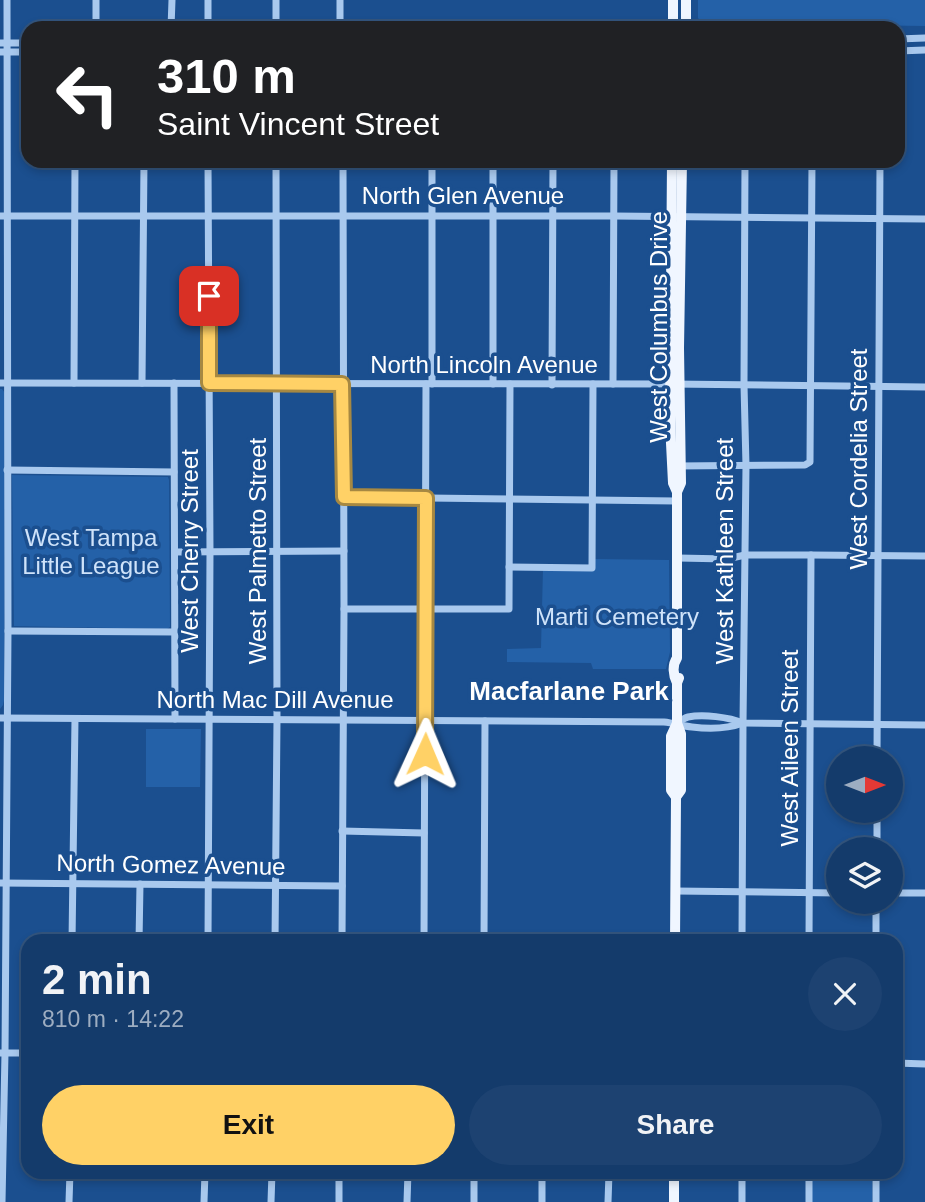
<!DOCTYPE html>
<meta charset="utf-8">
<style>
body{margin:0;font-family:Helvetica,sans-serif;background:#1d4271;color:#f1f3f6;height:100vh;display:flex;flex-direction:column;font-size:26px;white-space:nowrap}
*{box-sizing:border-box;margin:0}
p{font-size:23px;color:#9dadc1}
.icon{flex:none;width:38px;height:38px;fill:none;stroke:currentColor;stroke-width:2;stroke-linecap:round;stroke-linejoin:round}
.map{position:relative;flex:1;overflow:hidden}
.side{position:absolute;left:21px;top:934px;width:882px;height:245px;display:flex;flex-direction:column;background:#143b6b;border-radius:21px;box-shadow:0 4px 10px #0003,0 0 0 2px #33557e}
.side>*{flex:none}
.guide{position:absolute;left:21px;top:21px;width:884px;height:147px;border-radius:21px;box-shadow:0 4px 10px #0003,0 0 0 2px #33557e;background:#202124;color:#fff;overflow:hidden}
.needle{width:46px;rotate:90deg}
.fabs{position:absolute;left:826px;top:746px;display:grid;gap:14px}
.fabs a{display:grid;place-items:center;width:77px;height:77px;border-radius:50%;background:#143b6b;box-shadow:0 4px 10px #0003,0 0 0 2px #33557e;font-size:35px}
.pin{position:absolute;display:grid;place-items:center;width:60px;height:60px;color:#fff;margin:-30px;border-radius:14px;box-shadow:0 4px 10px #0006}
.me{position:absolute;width:77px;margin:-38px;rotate:1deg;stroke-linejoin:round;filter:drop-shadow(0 0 5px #0008)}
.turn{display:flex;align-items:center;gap:24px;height:147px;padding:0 21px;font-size:32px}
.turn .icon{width:91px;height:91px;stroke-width:2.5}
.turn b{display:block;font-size:49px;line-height:60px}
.round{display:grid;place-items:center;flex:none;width:74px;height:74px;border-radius:37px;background:#1d4271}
.overview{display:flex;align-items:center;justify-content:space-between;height:119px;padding:0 21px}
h1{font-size:42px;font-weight:700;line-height:52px}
.cta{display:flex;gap:14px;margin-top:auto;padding:14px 21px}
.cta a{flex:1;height:80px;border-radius:42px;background:#ffd166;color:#111;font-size:28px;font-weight:700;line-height:80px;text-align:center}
.cta a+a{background:#1d4271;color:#f1f3f6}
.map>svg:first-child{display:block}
.green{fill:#2461a8}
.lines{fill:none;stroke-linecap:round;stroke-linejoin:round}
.minor{stroke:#a9c9ee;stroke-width:7}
.major{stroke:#f0f6ff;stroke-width:10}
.route-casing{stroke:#a68842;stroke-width:18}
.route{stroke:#ffd166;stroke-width:12}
.labels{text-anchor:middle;stroke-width:7;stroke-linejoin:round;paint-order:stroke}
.street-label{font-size:24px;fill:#fff;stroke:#1b4f8f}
.park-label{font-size:24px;fill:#cfe3fa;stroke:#1b4f8f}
.neighbourhood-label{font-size:26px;font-weight:bold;fill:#fff;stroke:#1b4f8f}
</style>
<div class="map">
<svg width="925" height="1202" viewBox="0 0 925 1202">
<rect width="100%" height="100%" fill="#1b4f8f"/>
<g class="green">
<polygon points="698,0 925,0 925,26 702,23 698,18"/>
<polygon points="0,389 2,389 5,393 4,700 3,705 0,709"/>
<polygon points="12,475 168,477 169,480 170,627 167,629 14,626"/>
<polygon points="595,559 669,560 670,652 666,669 593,669 591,663 507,662 507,649 541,648 543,569 594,570"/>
<polygon points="146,729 201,729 200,787 146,787"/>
<rect x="812" y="1173" width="60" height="29"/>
</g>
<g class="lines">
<g class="minor">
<polyline points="96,28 96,0"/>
<polyline points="171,28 172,0"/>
<polyline points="208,28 208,0"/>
<polyline points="276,28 276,0"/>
<polyline points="340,28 340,0"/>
<polyline points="898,39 925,38"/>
<polyline points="0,43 28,43"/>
<polyline points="898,51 925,50"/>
<polyline points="0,52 28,52"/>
<polyline points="432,161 432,384"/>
<polyline points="0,216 614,216 925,219"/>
<polyline points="0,383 670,384 925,387"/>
<polyline points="74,383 75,161"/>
<polyline points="142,383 144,161"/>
<polyline points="174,383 175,719"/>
<polyline points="493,384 493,161"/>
<polyline points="613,384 614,161"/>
<polyline points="552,385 553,161"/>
<polyline points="676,466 805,465 810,462 812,161"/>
<polyline points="7,470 174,472"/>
<polyline points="344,497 676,501"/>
<polyline points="175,552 344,551"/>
<polyline points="678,558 727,559 745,555 811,555 925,556"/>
<polyline points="509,567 592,568 593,384"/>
<polyline points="344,609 509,609 510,384"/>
<polyline points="8,631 175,632"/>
<path d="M0,718l664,4c10,1 18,4 28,5 16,2 35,2 51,-4"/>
<path d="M677,722c4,-1 7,-4 11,-5 15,-3 41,0 55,6l182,2"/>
<polyline points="877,758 880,161"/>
<polyline points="342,831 424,833"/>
<polyline points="877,849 877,810"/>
<polyline points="0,883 342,886"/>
<polyline points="675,891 838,893"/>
<polyline points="891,893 925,893"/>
<polyline points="72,942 75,719"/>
<polyline points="139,942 140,884"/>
<polyline points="208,942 210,552 208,161"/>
<polyline points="275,942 277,720 276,161"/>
<polyline points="342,942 344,609 343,161"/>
<polyline points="424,942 426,384"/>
<polyline points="484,942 485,721"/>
<polyline points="742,942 743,723 746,466 744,385 745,161"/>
<polyline points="809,942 811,555"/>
<polyline points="876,942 876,901"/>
<polyline points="0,1053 28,1053"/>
<polyline points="896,1063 925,1064"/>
<polyline points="809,1172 809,1202"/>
<polyline points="876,1172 876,1202"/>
<polyline points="339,1174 674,1177"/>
<polyline points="2,1202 5,1053 8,631 7,0"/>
<polyline points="69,1202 70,1172"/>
<polyline points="204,1202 205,1172"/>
<polyline points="271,1202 272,1172"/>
<polyline points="339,1202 339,1172"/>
<polyline points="407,1202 408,1172"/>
<polyline points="474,1202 474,1172"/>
<polyline points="542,1202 542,1172"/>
<polyline points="608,1202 609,1173"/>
<polyline points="742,1202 742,1172"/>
</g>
<g class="major">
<polyline points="673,0 673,28"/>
<polyline points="686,0 686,28"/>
<path d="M672,161l-2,262 3,60 4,9v166c-5,7 -4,17 0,25"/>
<polyline points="677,492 681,483 679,348 682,161"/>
<polyline points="676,797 681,790 681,734 677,723 677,683 679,678"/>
<polyline points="675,942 676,797 671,790 671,736 677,723"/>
<polyline points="674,1202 674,1172"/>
</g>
</g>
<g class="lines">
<g class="route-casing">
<polyline id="route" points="209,296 209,383 342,384 344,497 426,498 425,754"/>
</g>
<use href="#route" class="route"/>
</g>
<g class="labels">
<g class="street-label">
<text x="463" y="204">North Glen Avenue</text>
<text transform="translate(659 327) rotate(-90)" y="8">West Columbus Drive</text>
<text x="484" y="373">North Lincoln Avenue</text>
<text transform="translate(859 459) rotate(-90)" y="8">West Cordelia Street</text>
<text transform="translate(190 551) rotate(-90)" y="8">West Cherry Street</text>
<text transform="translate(258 551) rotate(-90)" y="8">West Palmetto Street</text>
<text transform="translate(725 551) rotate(-90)" y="8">West Kathleen Street</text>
<text x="275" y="708">North Mac Dill Avenue</text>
<text transform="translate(790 748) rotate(-90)" y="8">West Aileen Street</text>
<text transform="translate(171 865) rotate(1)" y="8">North Gomez Avenue</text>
</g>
<g class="park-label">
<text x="91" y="546">West Tampa<tspan x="91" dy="28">Little League</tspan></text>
<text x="617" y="625">Marti Cemetery</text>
</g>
<g class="neighbourhood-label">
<text x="569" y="700">Macfarlane Park</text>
</g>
</g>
</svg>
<div class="fabs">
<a><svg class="needle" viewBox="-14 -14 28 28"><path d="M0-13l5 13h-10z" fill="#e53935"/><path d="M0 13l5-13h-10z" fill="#9dadc1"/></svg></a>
<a><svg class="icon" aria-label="layers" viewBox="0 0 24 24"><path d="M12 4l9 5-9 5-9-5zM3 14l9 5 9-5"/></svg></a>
</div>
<div class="pin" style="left:209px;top:296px;background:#d93025"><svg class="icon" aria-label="arrive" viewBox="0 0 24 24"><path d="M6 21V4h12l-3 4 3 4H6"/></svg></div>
<svg class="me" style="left:425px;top:754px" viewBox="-20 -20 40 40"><path d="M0-17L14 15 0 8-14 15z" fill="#ffd166" stroke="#fff" stroke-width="4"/></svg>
<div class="guide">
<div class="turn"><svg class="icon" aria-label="left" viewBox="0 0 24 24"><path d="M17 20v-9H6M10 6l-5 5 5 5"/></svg><div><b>310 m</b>Saint Vincent Street</div></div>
</div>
<section class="side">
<div class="overview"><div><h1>2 min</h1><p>810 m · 14:22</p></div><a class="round"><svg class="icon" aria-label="close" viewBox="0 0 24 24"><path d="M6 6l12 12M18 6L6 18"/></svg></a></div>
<div class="cta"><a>Exit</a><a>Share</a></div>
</section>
</div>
